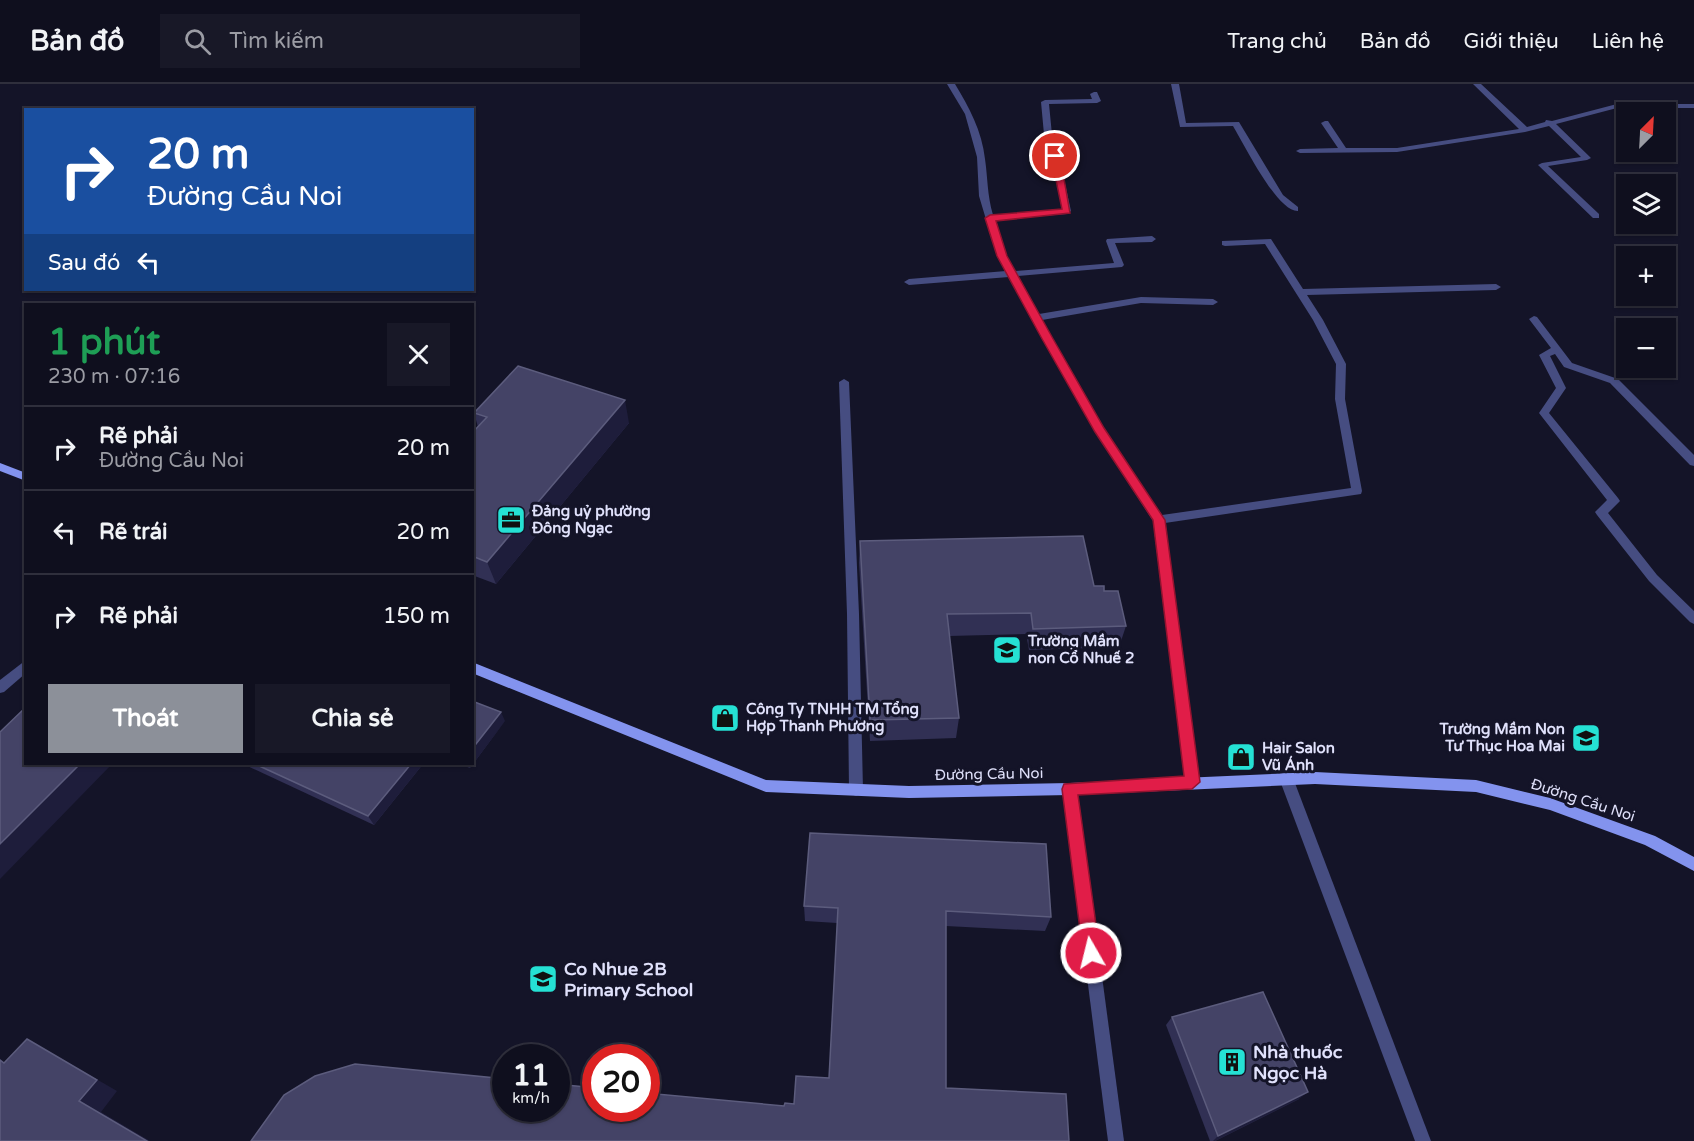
<!DOCTYPE html>
<html lang="vi">
<meta charset="utf-8">
<style>
body{margin:0;font-family:"Varela Round",sans-serif;background:#181827;color:#f1f3f6;height:100vh;display:flex;flex-direction:column;font-size:22px;white-space:nowrap}
*{box-sizing:border-box;margin:0}
p{font-size:20px;color:#9b9ca4}
.icon{flex:none;width:33px;height:33px;fill:none;stroke:currentColor;stroke-width:2;stroke-linecap:round;stroke-linejoin:round}
.map{position:relative;flex:1;overflow:hidden}
.panel{position:absolute;left:24px;top:219px;width:450px;height:462px;display:flex;flex-direction:column;background:#0f0f1e;border-radius:0px;box-shadow:0 2px 4px #0004,0 0 0 2px #2f2f3c}
.panel>*{flex:none}
.banner{position:absolute;left:24px;top:24px;width:450px;height:183px;border-radius:0px;box-shadow:0 2px 4px #0004,0 0 0 2px #2f2f3c;background:#1a4fa0;color:#fff;overflow:hidden}
.needle{width:39px;rotate:24deg}
.fabs{position:absolute;left:1616px;top:18px;display:grid;gap:12px}
.fabs a{display:grid;place-items:center;width:60px;height:60px;border-radius:0px;background:#0f0f1e;box-shadow:0 2px 4px #0004,0 0 0 2px #2f2f3c;font-size:30px}
.speed{position:absolute;left:492px;top:960px;display:flex;gap:12px;font-size:30px;font-weight:700;text-align:center}
.speed>*{display:grid;place-content:center;width:78px;height:78px;border-radius:50%;background:#0f0f1e;box-shadow:0 2px 4px #0004,0 0 0 2px #2f2f3c;line-height:1}
.speed small{font-size:15px;font-weight:400}
.speed .limit{border:9px solid #d22;background:#fff;color:#111}
.pin{position:absolute;display:grid;place-items:center;width:51px;height:51px;color:#fff;margin:-26px;border:3px solid #fff;border-radius:50%;box-shadow:0 2px 6px #0007}
.me{position:absolute;width:66px;margin:-33px;rotate:352deg;stroke-linejoin:round;filter:drop-shadow(0 0 4px #0008)}
.turn{display:flex;align-items:center;gap:21px;height:126px;padding:0 24px;font-size:27px}
.turn .icon{width:78px;height:78px;stroke-width:2.5}
.turn b{display:block;font-size:42px;line-height:51px}
.then{display:flex;align-items:center;height:57px;padding:0 24px;background:#0003;gap:12px;font-size:22px}
.round{display:grid;place-items:center;flex:none;width:63px;height:63px;border-radius:0px;background:#181827}
.head{display:flex;align-items:center;justify-content:space-between;height:102px;padding:0 24px}
h1{font-size:36px;font-weight:700;line-height:45px;color:#1e9e55}
.action{display:flex;gap:12px;margin-top:auto;padding:12px 24px}
.action a{flex:1;height:69px;border-radius:0px;background:#8c9099;color:#fff;font-size:24px;font-weight:700;line-height:69px;text-align:center}
.action a+a{background:#181827;color:#f1f3f6}
ul{padding:0;list-style:none}
li{display:flex;align-items:center;gap:18px;height:84px;padding:0 24px;border-top:2px solid #2f2f3c}
li div{flex:1}
li b{display:block;font-size:22px}
li em{font-style:normal}
header{display:flex;align-items:center;gap:36px;box-sizing:border-box;height:84px;padding:0 30px;background:#0f0f1e;border-bottom:2px solid #2f2f3c}
header strong{font-size:28px}
nav{display:flex;gap:33px;margin-inline-start:auto;font-size:21px}
.search{width:420px;height:54px;background:#181827;display:flex;align-items:center;gap:15px;box-sizing:border-box;padding:0 21px;border-radius:0px;color:#9b9ca4;font-size:22px}
.map>svg:first-child{display:block}
.lines{fill:none;stroke-linecap:round;stroke-linejoin:round}
.lane{fill:#464d81;fill-rule:evenodd}
.street{fill:#464d81;fill-rule:evenodd}
.secondary{fill:#8393ee;fill-rule:evenodd}
.wall{fill:#313054}
.shaded-wall{fill:#1e1d3b}
.building{fill:#444366;stroke:#5c5c7d;stroke-width:1.5}
.route{fill:#e11d48;stroke:#92132f;stroke-width:1.5}
.labels{text-anchor:middle;stroke-width:6;stroke-linejoin:round;paint-order:stroke}
.poi-label{font-size:15px;font-weight:bold;fill:#e0e1fb;stroke:#141428;text-anchor:start}
.street-label{font-size:15px;fill:#e0e1fb;stroke:#141428}
.near-poi-label{font-size:18px;font-weight:bold;fill:#e0e1fb;stroke:#141428;text-anchor:start}
</style>
<header>
<strong>Bản đồ</strong>
<div class="search"><svg class="icon" aria-label="search" viewBox="0 0 24 24"><circle cx="10" cy="10" r="6"/><path d="M15 15l6 6"/></svg>Tìm kiếm</div>
<nav><a>Trang chủ</a><a>Bản đồ</a><a>Giới thiệu</a><a>Liên hệ</a></nav>
</header>
<div class="map">
<svg width="1694" height="1057" viewBox="0 0 1694 1057">
<rect width="100%" height="100%" fill="#141428"/>
<g class="lines">
<g class="lane">
<path d="M947,0h8c14,23 27,47 30,75 3,21 2,35 8,56l69,-6 -11,-53 -6,-11 -4,-43 4,-2 47,-1 -2,-5 4,-2h3l4,9 -4,2 -48,1 4,41 6,11 12,55 -4,3 -72,6 12,36 8,15 99,-8 -8,-22 1,-2 45,-3 4,3 -4,3 -37,1 9,22 -2,2 -104,9 21,38 102,-17 72,2 5,3 -5,3 -72,-2 -99,17 61,108 59,87 189,-27 -16,-89 1,-35 -23,-44 -48,-76 -40,2 -3,-1v-4l49,-2 32,50 193,-5 5,3 -5,3 -189,5 16,25 23,44 -1,35 17,92 -1,3 -196,29 34,259 -2,4 -5,2 -5,-2 -2,-4 -32,-261 -59,-91 -85,-153 -100,8 -5,-3 5,-3 97,-8 -9,-15 -18,-60 -2,-39 -12,-43z"/>
<path d="M1171,0h8l7,39 53,-1 44,73 15,12v4c-21,1 -54,-67 -65,-85l-53,1z"/>
<polygon points="1473,0 1481,0 1527,43 1545,38 1546,36 1552,37 1617,20 1694,20 1694,24 1617,24 1556,40 1591,74 1587,76 1548,82 1599,130 1599,134 1593,134 1538,81 1542,79 1581,73 1549,42 1525,48 1397,68 1300,69 1296,67 1300,65 1338,64 1321,39 1325,37 1328,37 1346,64 1397,64 1519,45"/>
<polygon points="1534,232 1537,233 1572,279 1618,295 1694,371 1694,382 1690,381 1610,299 1564,283 1555,270 1550,272 1566,304 1549,329 1618,414 1620,417 1608,429 1657,491 1694,527 1694,540 1690,538 1649,497 1597,431 1595,428 1607,416 1539,329 1556,304 1539,271 1551,264 1529,235"/>
<polygon points="1286,688 1291,690 1293,694 1431,1057 1415,1057 1279,694 1281,690"/>
<polygon points="1070,699 1075,701 1077,705 1124,1057 1108,1057 1063,705 1065,701"/>
</g>
<g class="street">
<polygon points="844,295 849,298 859,530 863,706 861,710 856,712 851,710 849,706 847,530 839,298"/>
<polygon points="26,576 26,589 4,608 0,609 0,596"/>
</g>
<g class="secondary">
<polygon points="0,379 26,389 26,397 0,387"/>
<polygon points="472,578 766,696 909,702 1070,699 1315,688 1476,696 1550,714 1655,752 1694,773 1694,787 1645,761 1550,726 1476,708 1315,700 1070,711 909,714 766,708 472,589"/>
</g>
</g>
<g class="wall">
<polygon points="474,329 629,339 496,500 472,491 472,349 478,343"/>
<polygon points="860,457 1094,502 1104,507 1126,542 1119,563 1029,566 1026,550 949,552 959,634 956,654 870,657 859,479"/>
<polygon points="505,637 470,684 459,680 472,680"/>
<polygon points="243,680 423,680 374,741"/>
<polygon points="810,749 1051,833 1045,847 946,842 946,1004 784,1022 794,1020 829,994 837,839 805,837 804,822"/>
<polygon points="1172,933 1299,1015 1215,1057 1210,1057 1166,941"/>
</g>
<g class="shaded-wall">
<polygon points="625,316 629,339 496,500 487,478"/>
<polygon points="501,628 505,637 470,684 468,680 472,680 472,665"/>
<polygon points="80,680 112,680 0,795 0,760"/>
<polygon points="411,680 423,680 374,741 368,732"/>
<polygon points="27,955 117,1007 101,1028 150,1057 147,1057 79,1017"/>
<polygon points="1308,1008 1299,1015 1215,1057 1213,1057 1218,1052"/>
</g>
<g class="building">
<polygon points="518,282 625,316 487,478 472,472 472,349 487,333 474,329"/>
<polygon points="1083,452 1094,502 1104,502 1104,507 1118,507 1126,542 1033,545 1031,529 947,530 959,634 870,636 860,457"/>
<polygon points="472,617 501,628 472,665"/>
<polygon points="26,623 26,680 80,680 0,760 0,648"/>
<polygon points="255,680 411,680 368,732"/>
<polygon points="810,749 1046,760 1051,833 946,827 946,1004 1066,1010 1069,1057 251,1057 284,1011 315,992 355,980 506,995 506,1024 556,1024 556,1000 596,1004 596,1024 646,1024 646,1009 784,1022 785,1019 794,1020 796,992 829,994 838,824 804,822"/>
<polygon points="1263,908 1308,1008 1218,1052 1172,933"/>
<polygon points="27,955 97,996 79,1017 147,1057 0,1057 0,976 4,979"/>
</g>
<polygon class="route" points="1055,70 1060,72 1070,129 996,137 1007,172 1052,253 1104,344 1165,436 1200,698 1192,705 1078,711 1100,869 1097,875 1091,877 1085,875 1083,869 1062,705 1064,700 1184,692 1153,436 1095,348 1041,253 997,172 985,134 990,131 1062,125 1051,72"/>
<defs>
<g id="office-square" transform="scale(1.5)"><rect x="-9" y="-9" width="18" height="18" rx="4" fill="#25e1d4" stroke="#141428"/><path d="M-6-3h4V-5.5h4V-3h4V5H-6ZM-1-4.5V-3h2v-1.5ZM-6 0V1H6V0Z" fill="#111"/></g>
<g id="school-square" transform="scale(1.5)"><rect x="-9" y="-9" width="18" height="18" rx="4" fill="#25e1d4" stroke="#141428"/><path d="M0-5L7-2L0 1L-7-2ZM-4 1L0 2.5L4 1V4Q0 6-4 4Z" fill="#111"/></g>
<g id="shop-square" transform="scale(1.5)"><rect x="-9" y="-9" width="18" height="18" rx="4" fill="#25e1d4" stroke="#141428"/><path d="M-5-2.5h2.3a2.7 3.5 0 0 1 5.4 0H5L5.5 6h-11ZM-1.5-2.5h3a1.5 2.3 0 0 0-3 0Z" fill="#111"/></g>
<g id="building-square" transform="scale(1.5)"><rect x="-9" y="-9" width="18" height="18" rx="4" fill="#25e1d4" stroke="#141428"/><path d="M-4-6H4V6H1V3H-1V6H-4ZM-2.5-4.3h1.7v1.8h-1.7ZM.8-4.3h1.7v1.8H.8ZM-2.5-1h1.7V.8h-1.7ZM.8-1h1.7V.8H.8Z" fill="#111"/></g>
</defs>
<g fill-rule="evenodd">
<use href="#office-square" x="511" y="436"/>
<use href="#school-square" x="1007" y="566"/>
<use href="#shop-square" x="725" y="634"/>
<use href="#school-square" x="1586" y="654"/>
<use href="#shop-square" x="1241" y="673"/>
<use href="#school-square" x="543" y="895"/>
<use href="#building-square" x="1232" y="978"/>
</g>
<g class="labels">
<g class="poi-label">
<text x="532" y="432">Đảng uỷ phường<tspan x="532" dy="17">Đông Ngạc</tspan></text>
<text x="1028" y="562">Trường Mầm<tspan x="1028" dy="17">non Cổ Nhuế 2</tspan></text>
<text x="746" y="630">Công Ty TNHH TM Tổng<tspan x="746" dy="17">Hợp Thanh Phương</tspan></text>
<text x="1565" y="650" text-anchor="end">Trường Mầm Non<tspan x="1565" dy="17">Tư Thục Hoa Mai</tspan></text>
<text x="1262" y="669">Hair Salon<tspan x="1262" dy="17">Vũ Ánh</tspan></text>
</g>
<g class="street-label">
<text transform="translate(989 690) rotate(-1)" y="5">Đường Cầu Noi</text>
<text transform="translate(1583 716) rotate(18)" y="5">Đường Cầu Noi</text>
</g>
<g class="near-poi-label">
<text x="564" y="891">Co Nhue 2B<tspan x="564" dy="21">Primary School</tspan></text>
<text x="1253" y="974">Nhà thuốc<tspan x="1253" dy="21">Ngọc Hà</tspan></text>
</g>
</g>
</svg>
<div class="fabs">
<a><svg class="needle" viewBox="-14 -14 28 28"><path d="M0-13l5 13h-10z" fill="#e53935"/><path d="M0 13l5-13h-10z" fill="#9b9ca4"/></svg></a>
<a><svg class="icon" aria-label="layers" viewBox="0 0 24 24"><path d="M12 4l9 5-9 5-9-5zM3 14l9 5 9-5"/></svg></a>
<a>+</a>
<a>−</a>
</div>
<div class="speed"><div>11<small>km/h</small></div><div class="limit">20</div></div>
<div class="pin" style="left:1055px;top:72px;background:#d93025"><svg class="icon" aria-label="arrive" viewBox="0 0 24 24"><path d="M6 21V4h12l-3 4 3 4H6"/></svg></div>
<svg class="me" style="left:1091px;top:869px" viewBox="-20 -20 40 40"><circle r="17" fill="#e11d48" stroke="#fff" stroke-width="3"/><path d="M0-11L8 9 0 5-8 9z" fill="#fff"/></svg>
<div class="banner">
<div class="turn"><svg class="icon" aria-label="right" viewBox="0 0 24 24"><path d="M7 20v-9h11M14 6l5 5-5 5"/></svg><div><b>20 m</b>Đường Cầu Noi</div></div>
<div class="then">Sau đó<svg class="icon" aria-label="left" viewBox="0 0 24 24"><path d="M17 20v-9H6M10 6l-5 5 5 5"/></svg></div>
</div>
<section class="panel">
<div class="head"><div><h1>1 phút</h1><p>230 m · 07:16</p></div><a class="round"><svg class="icon" aria-label="close" viewBox="0 0 24 24"><path d="M6 6l12 12M18 6L6 18"/></svg></a></div>
<ul>
<li><svg class="icon" aria-label="right" viewBox="0 0 24 24"><path d="M7 20v-9h11M14 6l5 5-5 5"/></svg><div><b>Rẽ phải</b><p>Đường Cầu Noi</p></div><em>20 m</em></li>
<li><svg class="icon" aria-label="left" viewBox="0 0 24 24"><path d="M17 20v-9H6M10 6l-5 5 5 5"/></svg><div><b>Rẽ trái</b></div><em>20 m</em></li>
<li><svg class="icon" aria-label="right" viewBox="0 0 24 24"><path d="M7 20v-9h11M14 6l5 5-5 5"/></svg><div><b>Rẽ phải</b></div><em>150 m</em></li>
</ul>
<div class="action"><a>Thoát</a><a>Chia sẻ</a></div>
</section>
</div>
